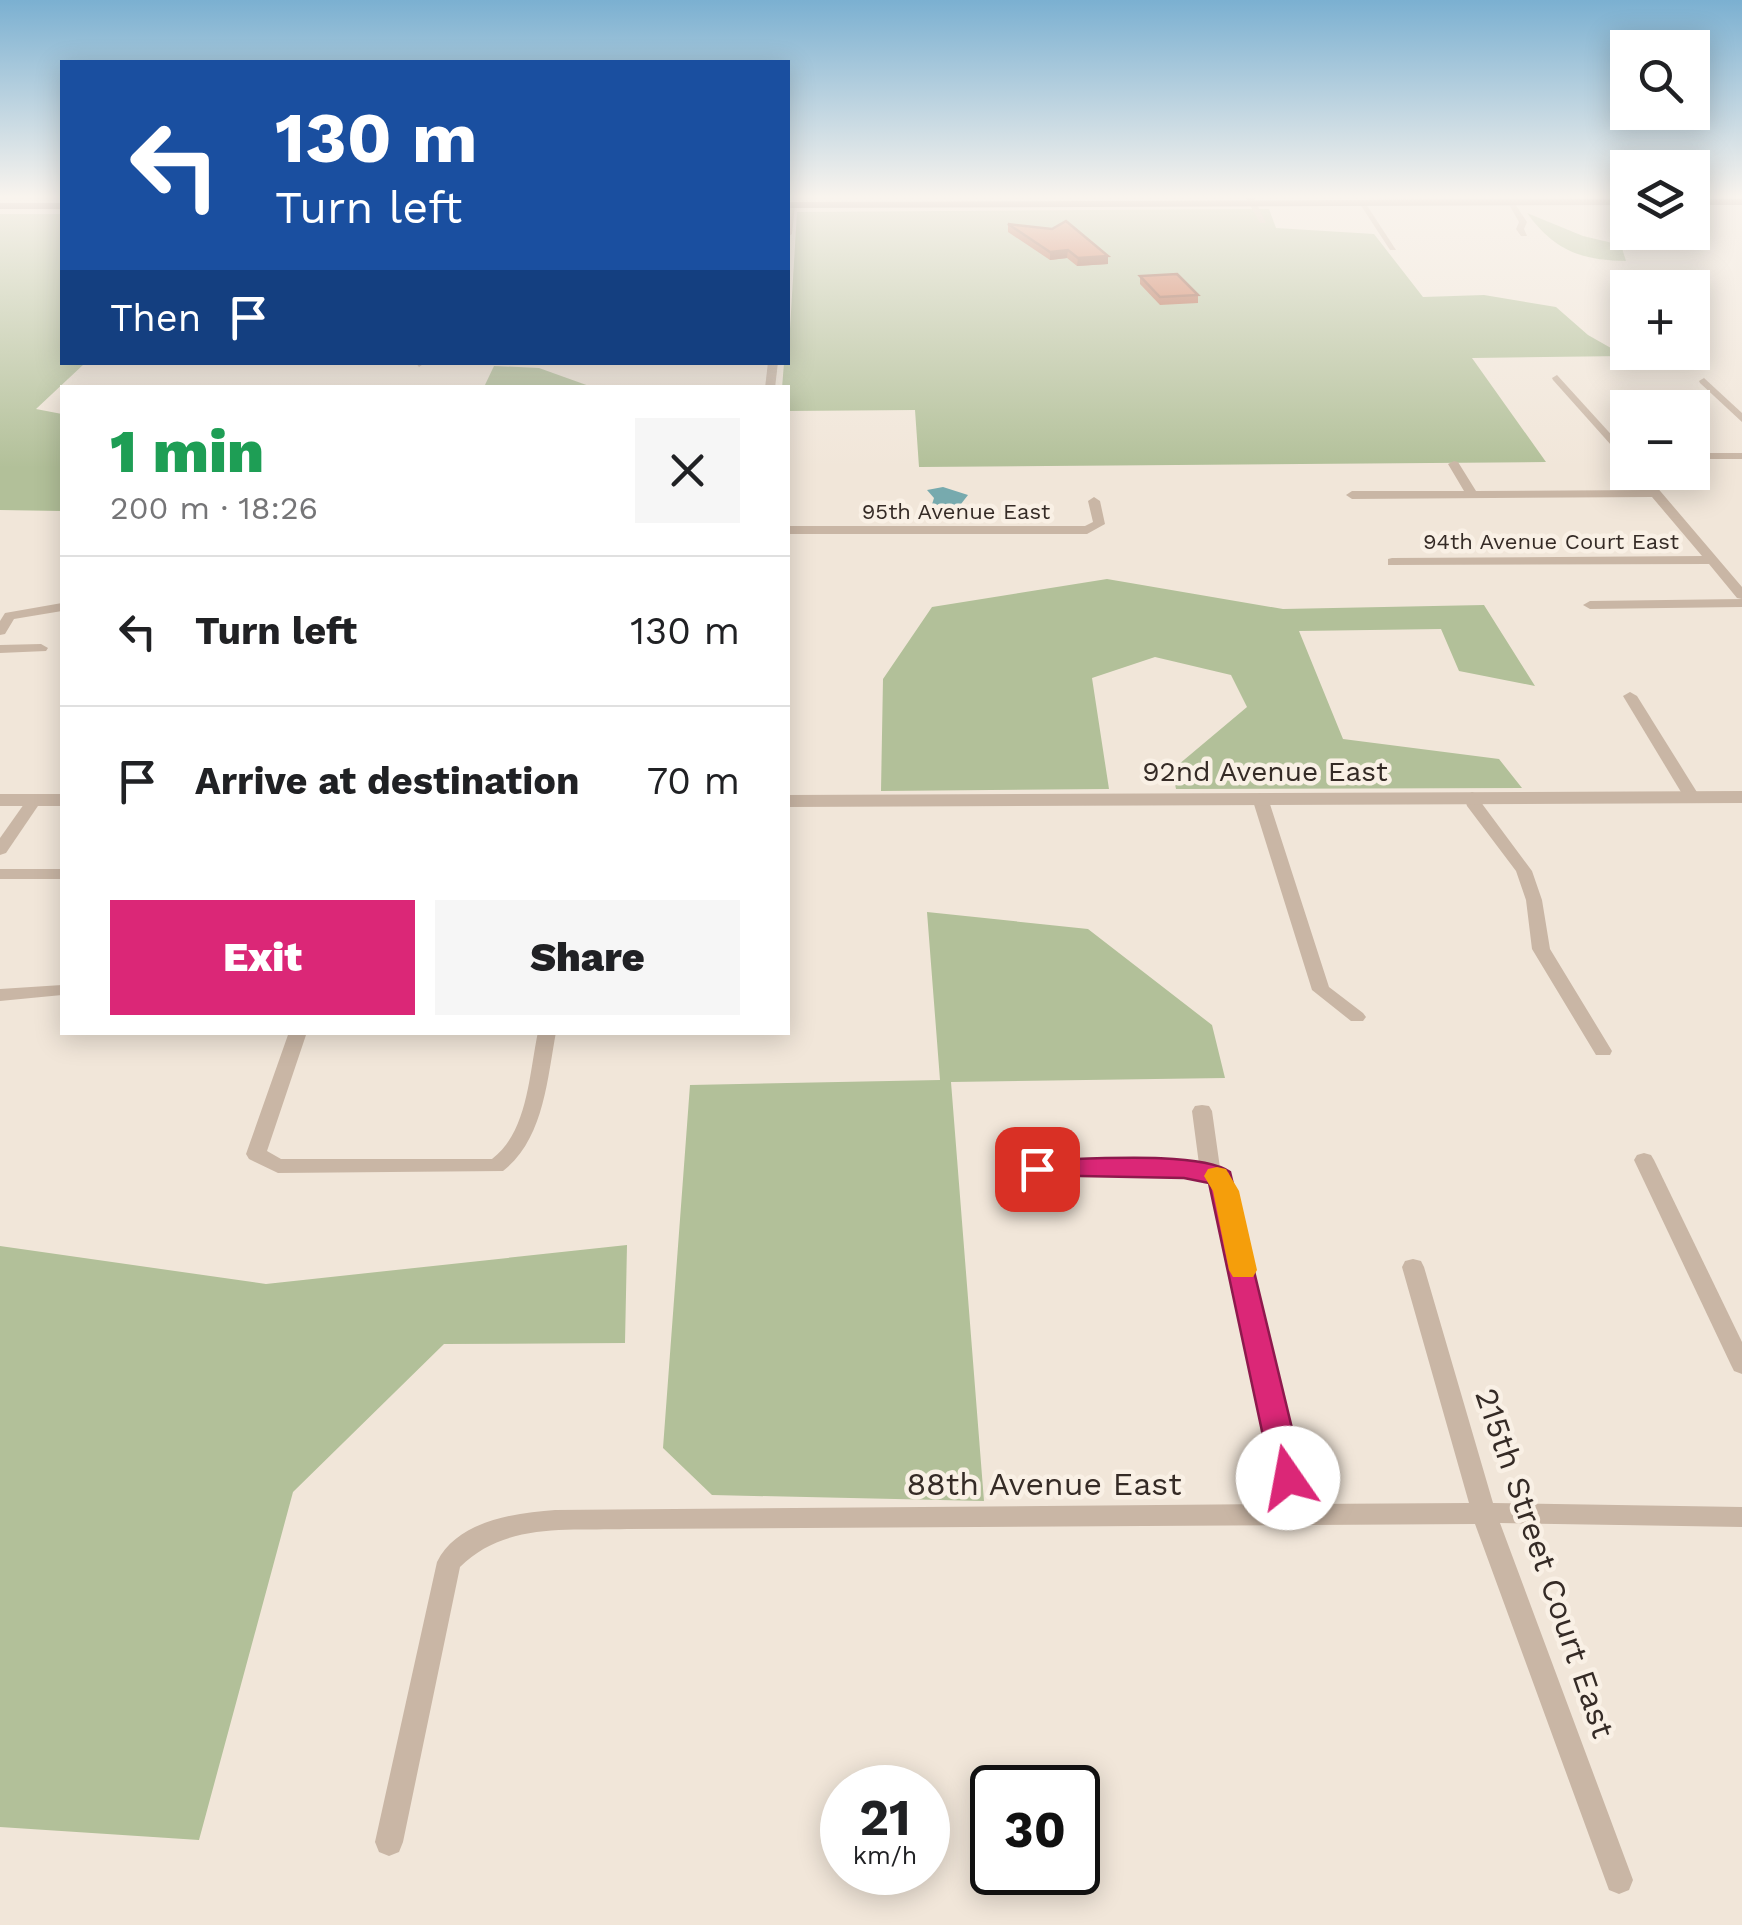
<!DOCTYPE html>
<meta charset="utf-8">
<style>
body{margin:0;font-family:"Work Sans",sans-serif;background:#f6f6f6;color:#202124;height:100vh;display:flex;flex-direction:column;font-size:38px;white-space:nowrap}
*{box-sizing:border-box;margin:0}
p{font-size:32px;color:#757577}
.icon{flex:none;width:55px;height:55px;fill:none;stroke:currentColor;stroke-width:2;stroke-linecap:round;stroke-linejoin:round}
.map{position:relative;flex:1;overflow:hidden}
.details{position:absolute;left:60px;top:385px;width:730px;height:650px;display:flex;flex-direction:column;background:#fff;border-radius:0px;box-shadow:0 5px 25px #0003}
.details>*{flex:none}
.top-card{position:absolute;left:60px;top:60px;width:730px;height:305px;border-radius:0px;box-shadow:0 5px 25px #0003;background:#1a4fa0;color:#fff;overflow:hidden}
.tools{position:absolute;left:1610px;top:30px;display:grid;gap:20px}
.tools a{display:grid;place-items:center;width:100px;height:100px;border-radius:0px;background:#fff;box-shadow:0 5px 25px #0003;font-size:50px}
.speed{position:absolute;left:820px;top:1765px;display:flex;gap:20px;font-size:50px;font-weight:700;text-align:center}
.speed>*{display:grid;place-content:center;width:130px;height:130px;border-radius:50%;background:#fff;box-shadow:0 5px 25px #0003;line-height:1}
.speed small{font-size:25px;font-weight:400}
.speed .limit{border:5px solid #111;border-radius:15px;background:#fff;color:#111}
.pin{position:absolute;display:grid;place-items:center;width:85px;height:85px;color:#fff;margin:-42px;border-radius:20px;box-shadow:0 5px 15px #0006}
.me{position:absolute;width:110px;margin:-55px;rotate:348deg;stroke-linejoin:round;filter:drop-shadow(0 0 8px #0008)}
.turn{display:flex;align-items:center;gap:35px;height:210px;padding:0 50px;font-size:45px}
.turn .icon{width:130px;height:130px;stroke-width:2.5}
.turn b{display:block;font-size:70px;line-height:85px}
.then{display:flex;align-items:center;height:95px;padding:0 50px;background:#0003;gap:20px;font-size:38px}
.round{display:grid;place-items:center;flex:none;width:105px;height:105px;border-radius:0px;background:#f6f6f6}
.head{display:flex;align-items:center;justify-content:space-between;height:170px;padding:0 50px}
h1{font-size:60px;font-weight:800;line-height:75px;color:#1e9e55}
.button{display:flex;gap:20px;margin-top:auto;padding:20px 50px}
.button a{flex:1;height:115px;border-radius:0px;background:#db2777;color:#fff;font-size:40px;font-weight:800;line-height:115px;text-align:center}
.button a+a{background:#f6f6f6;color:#202124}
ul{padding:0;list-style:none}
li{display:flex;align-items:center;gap:30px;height:150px;padding:0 50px;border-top:2px solid #e0e0e0}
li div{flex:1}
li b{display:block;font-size:38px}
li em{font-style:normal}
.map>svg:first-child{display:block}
.green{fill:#b2c099}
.water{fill:#77aaae}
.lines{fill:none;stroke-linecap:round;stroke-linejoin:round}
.minor{fill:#c9b6a5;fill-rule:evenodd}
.tertiary{fill:#c9b6a5;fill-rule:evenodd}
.primary{fill:#776357;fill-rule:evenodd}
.wall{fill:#ab5738}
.shaded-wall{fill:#8b472e}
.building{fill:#c76541;stroke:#8b472e;stroke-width:2.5}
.route{fill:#db2777;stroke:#8e194d;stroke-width:2.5}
.slow{fill:#f59e0b}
.labels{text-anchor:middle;stroke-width:9;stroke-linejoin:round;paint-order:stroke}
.far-street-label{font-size:22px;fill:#352b26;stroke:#f9f0e5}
.street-label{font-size:28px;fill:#352b26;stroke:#f9f0e5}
.near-street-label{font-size:32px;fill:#352b26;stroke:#f9f0e5}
</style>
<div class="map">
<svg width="1742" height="1925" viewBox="0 0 1742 1925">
<rect width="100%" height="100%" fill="#f1e6d9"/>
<g class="green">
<polygon points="1269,209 1276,228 1374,234 1423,297 1484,295 1556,307 1588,335 1625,356 1472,358 1546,462 919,467 915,410 788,411 788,388 782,388 784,363 788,362 797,212"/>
<path d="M1527,213l56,23 38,9 5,16c-45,-1 -71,-10 -99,-48z"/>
<polygon points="0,214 62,214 62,362 170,363 84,364 36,409 62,414 62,511 0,510"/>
<polygon points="494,366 539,368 592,387 484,387"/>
<polygon points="1107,579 1283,609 1484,605 1535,686 1459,671 1441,629 1299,631 1343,739 1499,759 1522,788 1176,789 1172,770 1247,707 1231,675 1155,657 1092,678 1109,789 881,791 883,679 932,607"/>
<polygon points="927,912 1088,929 1212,1025 1225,1078 951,1082 984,1501 712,1495 663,1448 690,1085 940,1080"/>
<polygon points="627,1245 625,1343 444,1344 293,1492 199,1840 0,1827 0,1246 266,1284"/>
</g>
<path class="water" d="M943,487l25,8 -7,9 6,6c-10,9 -26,13 -39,7l6,-19 -7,-8z"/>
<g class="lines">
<g class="minor">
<polygon points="1246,198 1254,198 1266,223 1260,223"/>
<polygon points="1358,201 1364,201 1396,250 1390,250"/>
<polygon points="1507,201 1513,201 1527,222 1524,229 1527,236 1521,236 1516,229 1519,222"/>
<polygon points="791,203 795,205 792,234 788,237 788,204"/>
<polygon points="415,362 426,362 419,367"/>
<polygon points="768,362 778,362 775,388 765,388"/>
<polygon points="1557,375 1628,453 1628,464 1553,380 1552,378"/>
<polygon points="1704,378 1742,413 1742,422 1700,383 1699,381"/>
<rect x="1692" y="453" width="50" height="6"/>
<polygon points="1454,461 1458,462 1476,491 1646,490 1632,472 1644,472 1742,587 1742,599 1737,598 1709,564 1388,565 1388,559 1392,558 1702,556 1652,497 1352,499 1346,495 1352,491 1464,491 1448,464"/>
<polygon points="1094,497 1100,501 1105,524 1087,534 788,534 788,526 1085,526 1093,522 1088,501"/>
<polygon points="1742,599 1742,607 1590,609 1583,605 1590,601"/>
<polygon points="62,603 62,611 14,619 5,634 0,635 0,621 5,613"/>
<polygon points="41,644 48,648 46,651 0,653 0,645"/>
<polygon points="1630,692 1637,696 1700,797 1697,800 1687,800 1684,797 1623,696"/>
<polygon points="1472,792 1477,794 1483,805 1532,871 1542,900 1550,949 1612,1051 1610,1055 1596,1055 1532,949 1526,900 1516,871 1467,806 1464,797"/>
<polygon points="1260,793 1268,798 1329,987 1363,1013 1366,1017 1363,1021 1351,1021 1312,990 1252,798"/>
<polygon points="34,795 42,800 6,853 0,855 0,838 29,797"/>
<rect x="0" y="869" width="62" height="10"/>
<polygon points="62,985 62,995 0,1001 0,989"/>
<path d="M289,1032h18l-40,119 14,8h211c36,-27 37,-85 46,-127h18c-9,48 -12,107 -53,139l-225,2 -29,-14 -3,-5z"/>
<path d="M1202,1105l7,1 3,5 8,57 8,5 8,18 70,313 163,-1 -67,-236 3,-6 8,-2 8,2 3,6 69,236 249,4v20l-242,-4 133,357 -4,10 -10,4 -10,-4 -134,-366 -848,5c-59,2 -122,-7 -167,38l-57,275 -4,10 -10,4 -10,-4 -4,-10 62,-280c20,-41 77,-49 118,-52l727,-6 -70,-322 -6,-4 -169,-2 -7,-2 -3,-5 3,-5 7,-2 162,2 -7,-53 3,-5z"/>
<polygon points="1644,1153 1651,1155 1654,1160 1742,1342 1742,1374 1734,1371 1731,1365 1634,1160 1637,1155"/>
</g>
<g class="tertiary">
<polygon points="1742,791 1742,803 788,807 788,795"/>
<rect x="0" y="794" width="62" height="12"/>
</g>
<g class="primary">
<polygon points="1628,199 1628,205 788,208 788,202"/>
<rect x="1692" y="199" width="50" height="6"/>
<rect x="0" y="203" width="62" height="6"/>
</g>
</g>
<g class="wall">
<polygon points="1008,224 1108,264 1077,266 1067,258 1050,260 1008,232"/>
<polygon points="1140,276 1198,295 1198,303 1160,305 1140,284"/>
</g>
<g class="shaded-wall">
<polygon points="1068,250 1067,258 1050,260 1050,252"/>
<polygon points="1108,256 1108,264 1077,266 1078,258"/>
</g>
<g class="building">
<polygon points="1066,221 1108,256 1078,258 1068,250 1050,252 1008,224 1052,229"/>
<polygon points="1177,274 1198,295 1160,297 1140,276"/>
</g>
<linearGradient id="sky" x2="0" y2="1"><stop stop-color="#7bb0d1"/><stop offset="0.42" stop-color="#f9f4ee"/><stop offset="1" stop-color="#f9f4ee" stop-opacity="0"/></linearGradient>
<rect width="1742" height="468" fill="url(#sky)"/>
<path class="route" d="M1037,1160c42,0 162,-10 193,12l74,306 -5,9 -11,4 -11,-4 -5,-9 -63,-295 -25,-5 -156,-3 -4,-6 4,-7z"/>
<polygon class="slow" points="1217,1167 1226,1169 1239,1191 1257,1270 1253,1277 1233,1277 1229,1270 1213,1191 1204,1176 1208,1169"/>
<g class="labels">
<g class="far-street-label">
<text x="956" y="519">95th Avenue East</text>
<text x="1551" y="549">94th Avenue Court East</text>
</g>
<g class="street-label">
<text x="1265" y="781">92nd Avenue East</text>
</g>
<g class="near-street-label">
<text x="1044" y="1495">88th Avenue East</text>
<text transform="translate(1545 1563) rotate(71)" y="11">215th Street Court East</text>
</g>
</g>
</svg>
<div class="tools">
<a><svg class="icon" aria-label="search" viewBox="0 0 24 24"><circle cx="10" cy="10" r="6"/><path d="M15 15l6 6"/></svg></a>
<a><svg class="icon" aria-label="layers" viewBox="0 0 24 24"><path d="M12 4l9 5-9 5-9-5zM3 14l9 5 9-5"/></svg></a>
<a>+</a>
<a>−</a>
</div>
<div class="speed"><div>21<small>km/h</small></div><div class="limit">30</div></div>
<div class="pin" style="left:1037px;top:1169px;background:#d93025"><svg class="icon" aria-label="arrive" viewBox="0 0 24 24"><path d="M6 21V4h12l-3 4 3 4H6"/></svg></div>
<svg class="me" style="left:1288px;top:1478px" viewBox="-20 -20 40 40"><circle r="19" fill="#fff"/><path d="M0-13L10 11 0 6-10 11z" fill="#db2777"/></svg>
<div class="top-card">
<div class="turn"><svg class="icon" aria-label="left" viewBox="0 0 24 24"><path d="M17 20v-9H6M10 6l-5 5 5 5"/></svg><div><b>130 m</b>Turn left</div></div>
<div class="then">Then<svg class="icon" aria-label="arrive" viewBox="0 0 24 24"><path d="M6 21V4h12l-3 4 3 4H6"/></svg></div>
</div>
<section class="details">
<div class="head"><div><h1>1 min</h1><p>200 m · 18:26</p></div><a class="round"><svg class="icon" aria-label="close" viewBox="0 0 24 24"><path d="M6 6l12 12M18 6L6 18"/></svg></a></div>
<ul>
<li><svg class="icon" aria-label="left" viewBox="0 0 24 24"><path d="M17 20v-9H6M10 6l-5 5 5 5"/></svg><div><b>Turn left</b></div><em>130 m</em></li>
<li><svg class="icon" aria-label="arrive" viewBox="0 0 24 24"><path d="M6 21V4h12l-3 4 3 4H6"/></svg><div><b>Arrive at destination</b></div><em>70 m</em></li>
</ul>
<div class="button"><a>Exit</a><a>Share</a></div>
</section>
</div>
